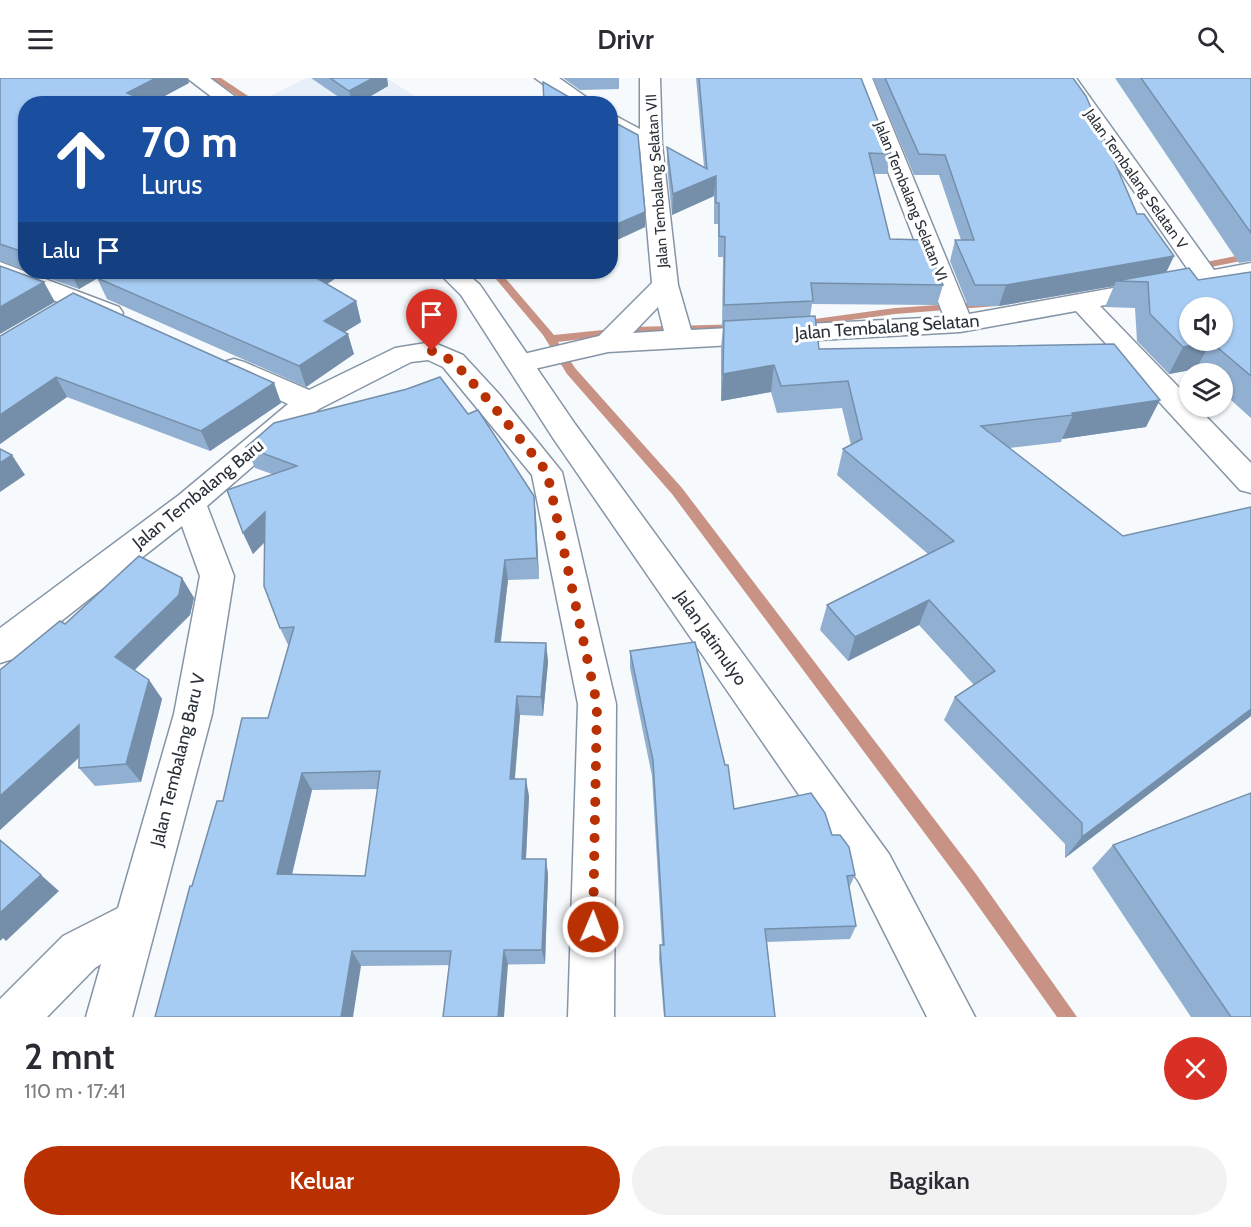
<!DOCTYPE html>
<html lang="id">
<meta charset="utf-8">
<style>
body{margin:0;font-family:Cabin,sans-serif;background:#f2f2f3;color:#2b2b33;height:100vh;display:flex;flex-direction:column;font-size:22px;white-space:nowrap}
*{box-sizing:border-box;margin:0}
p{font-size:20px;color:#7c7c81}
.icon{flex:none;width:33px;height:33px;fill:none;stroke:currentColor;stroke-width:2;stroke-linecap:round;stroke-linejoin:round}
.map{position:relative;height:939px;overflow:hidden}
.drawer{display:flex;flex-direction:column;background:#fff;flex:1}
.drawer>*{flex:none}
.hud{position:absolute;left:18px;top:18px;width:600px;height:183px;border-radius:24px;box-shadow:0 2px 4px #0004;background:#1a4fa0;color:#fff;overflow:hidden}
.controls{position:absolute;left:1179px;top:219px;display:grid;gap:12px}
.controls a{display:grid;place-items:center;width:54px;height:54px;border-radius:50%;background:#fff;box-shadow:0 2px 4px #0004;font-size:30px}
.pin{position:absolute;display:grid;place-items:center;width:51px;height:51px;color:#fff;margin:-62px -26px;border-radius:50% 50% 50% 0;rotate:-45deg;box-shadow:0 0 6px #0007}
.pin .icon{rotate:45deg}
.me{position:absolute;width:66px;margin:-33px;rotate:1deg;stroke-linejoin:round;filter:drop-shadow(0 0 4px #0008)}
.turn{display:flex;align-items:center;gap:21px;height:126px;padding:0 24px;font-size:27px}
.turn .icon{width:78px;height:78px;stroke-width:2.5}
.turn b{display:block;font-size:42px;line-height:51px}
.then{display:flex;align-items:center;height:57px;padding:0 24px;background:#0003;gap:12px;font-size:22px}
.round{display:grid;place-items:center;flex:none;width:63px;height:63px;border-radius:32px;background:#f2f2f3}
.headline{display:flex;align-items:center;justify-content:space-between;height:102px;padding:0 24px}
h1{font-size:36px;font-weight:600;line-height:45px}
.button{display:flex;gap:12px;margin-top:auto;padding:12px 24px}
.button a{flex:1;height:69px;border-radius:36px;background:#b93002;color:#fff;font-size:24px;font-weight:600;line-height:69px;text-align:center}
.button a+a{background:#f2f2f3;color:#2b2b33}
header{display:flex;justify-content:space-between;align-items:center;height:78px;padding:0 24px;background:#fff;font-size:27px;font-weight:600}
.map>svg:first-child{display:block}
.built{fill:#e7eff9}
.lines{fill:none;stroke-linecap:round;stroke-linejoin:round}
.stream{fill:#c89385;fill-rule:evenodd}
.street-casing{stroke:#8695a5;stroke-width:3}
.secondary-casing{stroke:#8695a5;stroke-width:3}
.street{fill:#fff;fill-rule:evenodd}
.secondary{fill:#fff;fill-rule:evenodd}
.wall{fill:#90afd1;fill-rule:evenodd}
.shaded-wall{fill:#758faa}
.building{fill:#a7ccf3;stroke:#758faa;stroke-width:1.5;fill-rule:evenodd}
.route{stroke:#b93002;stroke-width:10;stroke-dasharray:0 18}
.labels{text-anchor:middle;stroke-width:6;stroke-linejoin:round;paint-order:stroke}
.far-street-label{font-size:15px;fill:#2b3138;stroke:#fff}
.street-label{font-size:18px;fill:#2b3138;stroke:#fff}
</style>
<header><svg class="icon" aria-label="menu" viewBox="0 0 24 24"><path d="M4 6h16M4 12h16M4 18h16"/></svg>Drivr<svg class="icon" aria-label="search" viewBox="0 0 24 24"><circle cx="10" cy="10" r="6"/><path d="M15 15l6 6"/></svg></header>
<div class="map">
<svg width="1251" height="939" viewBox="0 0 1251 939">
<rect width="100%" height="100%" fill="#f6fafd"/>
<polygon class="built" points="307,0 386,0 426,25 259,24"/>
<g class="lines">
<g class="stream">
<polygon points="211,0 221,0 260,26 249,26"/>
<polygon points="1251,175 1251,181 1191,193 1186,190 1191,187"/>
<polygon points="490,194 500,194 554,257 632,249 746,246 747,248 742,251 632,255 558,264 575,290 682,410 976,796 1077,939 1057,939 964,808 672,416 567,296 543,257"/>
<polygon points="993,223 998,226 997,228 895,236 800,249 795,246 800,243 895,230"/>
</g>
<g class="street-casing">
<g id="street">
<polygon points="535,0 559,0 596,26 571,26"/>
<path d="M640,0h20l2,67 16,140 13,45 253,-13 -92,-239h20l97,236 222,-40 -135,-196h20l138,192 37,-7v16l-151,27 90,93v7h6l55,57v30l-11,-3 -164,-179 -116,21 -352,20 -87,20 -10,-3 -4,-6 4,-6 88,-21 53,-53 -12,-135 -30,-19v-16l30,16zM658,229l6,24 -31,2z"/>
<polygon points="0,184 119,229 123,235 119,241 110,243 101,241 0,201"/>
<polygon points="432,264 463,277 499,316 562,394 616,626 614,939 568,939 578,626 532,397 443,289 428,282 411,284 319,331 207,428 234,498 212,636 132,939 86,939 101,886 95,890 47,939 0,939 0,921 63,858 118,830 174,636 200,498 182,448 13,581 0,585 0,550 179,417 288,326 224,296 220,290 224,284 234,281 244,284 309,312 395,270"/>
</g>
</g>
<g class="secondary-casing">
<g id="secondary">
<polygon points="187,0 210,0 245,26 221,26"/>
<polygon points="438,194 465,194 480,207 575,346 889,776 975,939 927,939 859,804 553,360 461,217"/>
</g>
</g>
<use href="#street" class="street"/>
<use href="#secondary" class="secondary"/>
</g>
<g class="wall">
<polygon points="0,0 189,5 151,25 26,26 26,192 0,183"/>
<polygon points="311,0 387,0 388,8 357,26 349,26"/>
<polygon points="563,0 619,0 619,11 580,12"/>
<polygon points="696,0 861,0 891,76 887,96 874,96 890,161 943,207 937,227 812,226 810,239 819,271 1146,349 1062,361 1061,364 1009,370 1251,638 1065,780 1065,766 944,642 955,619 974,607 919,547 848,583 820,552 827,527 928,476 837,397 843,371 851,367 842,330 777,335 771,314 721,323 721,270 723,248 722,248 723,179 718,179 718,146 714,146 714,118 672,137 667,89 667,69 704,89"/>
<polygon points="873,0 1073,0 1137,136 1174,178 1166,194 1198,202 1251,194 1251,340 1222,314 1222,296 1202,296 1196,291 1169,296 1137,263 1135,230 1105,229 1114,208 999,228 968,228 950,183 955,162 961,162 939,97 914,97"/>
<polygon points="1115,0 1251,0 1251,183 1239,185"/>
<polygon points="610,42 645,149 617,162 610,157"/>
<polygon points="31,194 108,194 79,211"/>
<polygon points="97,200 327,206 356,223 361,244 345,254 354,276 306,309 107,221"/>
<polygon points="0,258 274,305 281,325 210,373 67,319 0,366"/>
<path d="M468,336l66,82 2,21 3,62 -31,1 -7,62 45,1 2,19 -5,54 -23,-1 -5,64 14,17 -3,63h20l2,16 -3,89 -184,2 -169,-80 31,-85 45,-83 21,-71 -9,-19 -16,-86 -11,12 -10,-21 29,-59 -17,-6 -9,-21zM378,711l-13,87 -73,-1 20,-85z"/>
<polygon points="182,500 194,520 190,537 135,592 149,602 162,621 141,704 95,708 79,690 79,680 0,752 65,546"/>
<polygon points="630,573 734,731 832,757 855,797 849,810 856,848 850,861 767,864 775,939 664,939 659,880 660,867 662,867 652,698 630,590"/>
<polygon points="1113,767 1251,939 1191,939 1092,790"/>
</g>
<g class="shaded-wall">
<polygon points="156,0 188,0 189,5 150,26 127,15"/>
<polygon points="373,0 387,0 388,8 357,26 352,26 349,13"/>
<polygon points="716,98 714,118 672,137 673,116"/>
<polygon points="645,134 645,149 617,162 617,146"/>
<polygon points="1174,178 1164,199 1116,203 1114,208 999,228 1006,207"/>
<polygon points="70,194 108,194 79,211"/>
<polygon points="311,194 345,194 314,215 308,195"/>
<polygon points="44,204 55,224 0,256 0,229"/>
<polygon points="356,223 361,244 330,263 324,243"/>
<polygon points="348,256 354,276 306,309 299,288"/>
<polygon points="1211,264 1196,291 1169,296 1183,269"/>
<polygon points="774,287 771,314 721,323 723,296"/>
<polygon points="56,299 67,319 0,366 0,337"/>
<polygon points="274,305 281,325 210,373 201,353"/>
<polygon points="1160,322 1146,349 1062,361 1073,337 1072,335"/>
<polygon points="12,377 25,397 0,414 0,385"/>
<polygon points="534,418 536,439 539,501 537,480"/>
<polygon points="265,434 274,455 253,476 243,455"/>
<polygon points="505,482 508,502 498,583 495,564"/>
<polygon points="182,500 194,520 190,537 128,598 115,579"/>
<polygon points="929,522 919,547 848,583 855,559"/>
<polygon points="546,565 548,584 543,638 541,619"/>
<polygon points="149,602 162,621 141,704 126,686"/>
<polygon points="517,618 520,637 513,719 510,701"/>
<polygon points="1251,631 1251,638 1065,780 1082,759"/>
<polygon points="79,647 94,665 0,752 0,718"/>
<polygon points="302,695 312,712 288,812 277,796"/>
<polygon points="526,701 529,718 525,798 522,781"/>
<polygon points="546,781 548,797 545,886 542,872"/>
<polygon points="41,797 59,813 6,863 3,860 0,863 0,835"/>
<polygon points="504,872 508,886 504,939 498,939"/>
<polygon points="352,873 361,888 353,939 341,939"/>
</g>
<g class="building">
<polygon points="0,0 156,0 127,15 153,26 26,26 26,175 0,166"/>
<polygon points="330,0 373,0 349,13"/>
<polygon points="699,0 861,0 891,76 869,75 890,161 925,162 943,207 811,205 813,223 724,227 725,159 719,158 719,125 716,125 716,98 673,116 667,69 707,91"/>
<polygon points="885,0 1073,0 1086,18 1137,136 1144,136 1174,178 1006,207 975,207 955,162 974,162 945,77 919,76"/>
<polygon points="1141,0 1251,0 1251,155"/>
<polygon points="543,4 581,26 544,26"/>
<polygon points="610,42 638,57 645,134 617,146 610,142"/>
<polygon points="0,188 44,204 0,229"/>
<path d="M1189,190l9,12 53,-8v104l-40,-34 -28,5 -33,-33 -2,-32 -32,-1zM1190,230h32v32h-32z"/>
<polygon points="109,194 311,194 308,195 356,223 324,243 348,256 299,288 97,200"/>
<polygon points="73,215 274,305 201,353 56,299 0,337 0,258"/>
<polygon points="815,238 819,271 1114,266 1160,322 1072,335 1073,337 981,348 1123,458 1251,429 1251,631 1082,759 1082,745 955,619 995,593 929,522 855,559 827,527 954,463 843,371 862,361 848,303 781,308 774,287 723,296 724,243"/>
<path d="M440,299l28,37 10,-4 56,86 3,62 -32,2 -10,82 51,1 -5,54 -24,-1 -7,83h16l-4,80h24l-4,91h-38l-6,67h-55l8,-66h-99l-11,66h-186l35,-131h2l25,-85h6l19,-83h26l26,-91 -14,1 -16,-42 1,-74 -22,21 -16,-43 70,-24 -51,-19 28,-24 133,-34zM380,693l-15,105 -88,-2 25,-101z"/>
<polygon points="0,371 12,377 0,385"/>
<polygon points="139,478 182,500 179,517 115,579 149,602 126,686 79,690 79,647 0,718 0,592 60,543 65,546"/>
<polygon points="695,564 725,687 728,687 734,731 811,715 825,735 832,757 840,757 849,769 855,797 847,798 856,848 765,851 775,939 665,939 660,867 664,867 653,682 630,573"/>
<polygon points="1251,715 1251,939 1231,939 1113,767"/>
<polygon points="0,762 41,797 0,835"/>
</g>
<g class="lines">
<polyline class="route" points="432,273 453,283 489,323 547,394 597,626 593,849"/>
</g>
<g class="labels">
<g class="far-street-label">
<text transform="translate(1136 101) rotate(55)" y="5">Jalan Tembalang Selatan V</text>
<text transform="translate(657 103) rotate(-94)" y="5">Jalan Tembalang Selatan VII</text>
<text transform="translate(911 123) rotate(68)" y="5">Jalan Tembalang Selatan VI</text>
</g>
<g class="street-label">
<text transform="translate(887 249) rotate(-4)" y="6">Jalan Tembalang Selatan</text>
<text transform="translate(198 416) rotate(-39)" y="6">Jalan Tembalang Baru</text>
<text transform="translate(711 560) rotate(55)" y="6">Jalan Jatimulyo</text>
<text transform="translate(178 682) rotate(-76)" y="6">Jalan Tembalang Baru V</text>
</g>
</g>
</svg>
<div class="controls">
<a><svg class="icon" aria-label="sound" viewBox="0 0 24 24"><path d="M4 9h4l5-4v14l-5-4H4zM17 9q2 3 0 6"/></svg></a>
<a><svg class="icon" aria-label="layers" viewBox="0 0 24 24"><path d="M12 4l9 5-9 5-9-5zM3 14l9 5 9-5"/></svg></a>
</div>
<div class="pin" style="left:432px;top:273px;background:#d93025"><svg class="icon" aria-label="arrive" viewBox="0 0 24 24"><path d="M6 21V4h12l-3 4 3 4H6"/></svg></div>
<svg class="me" style="left:593px;top:849px" viewBox="-20 -20 40 40"><circle r="17" fill="#b93002" stroke="#fff" stroke-width="3"/><path d="M0-11L8 9 0 5-8 9z" fill="#fff"/></svg>
<div class="hud">
<div class="turn"><svg class="icon" aria-label="ahead" viewBox="0 0 24 24"><path d="M12 20V5M6 11l6-6 6 6"/></svg><div><b>70 m</b>Lurus</div></div>
<div class="then">Lalu<svg class="icon" aria-label="arrive" viewBox="0 0 24 24"><path d="M6 21V4h12l-3 4 3 4H6"/></svg></div>
</div>
</div>
<section class="drawer">
<div class="headline"><div><h1>2 mnt</h1><p>110 m · 17:41</p></div><a class="round" style="background:#d93025;color:#fff"><svg class="icon" aria-label="close" viewBox="0 0 24 24"><path d="M6 6l12 12M18 6L6 18"/></svg></a></div>
<div class="button"><a>Keluar</a><a>Bagikan</a></div>
</section>
